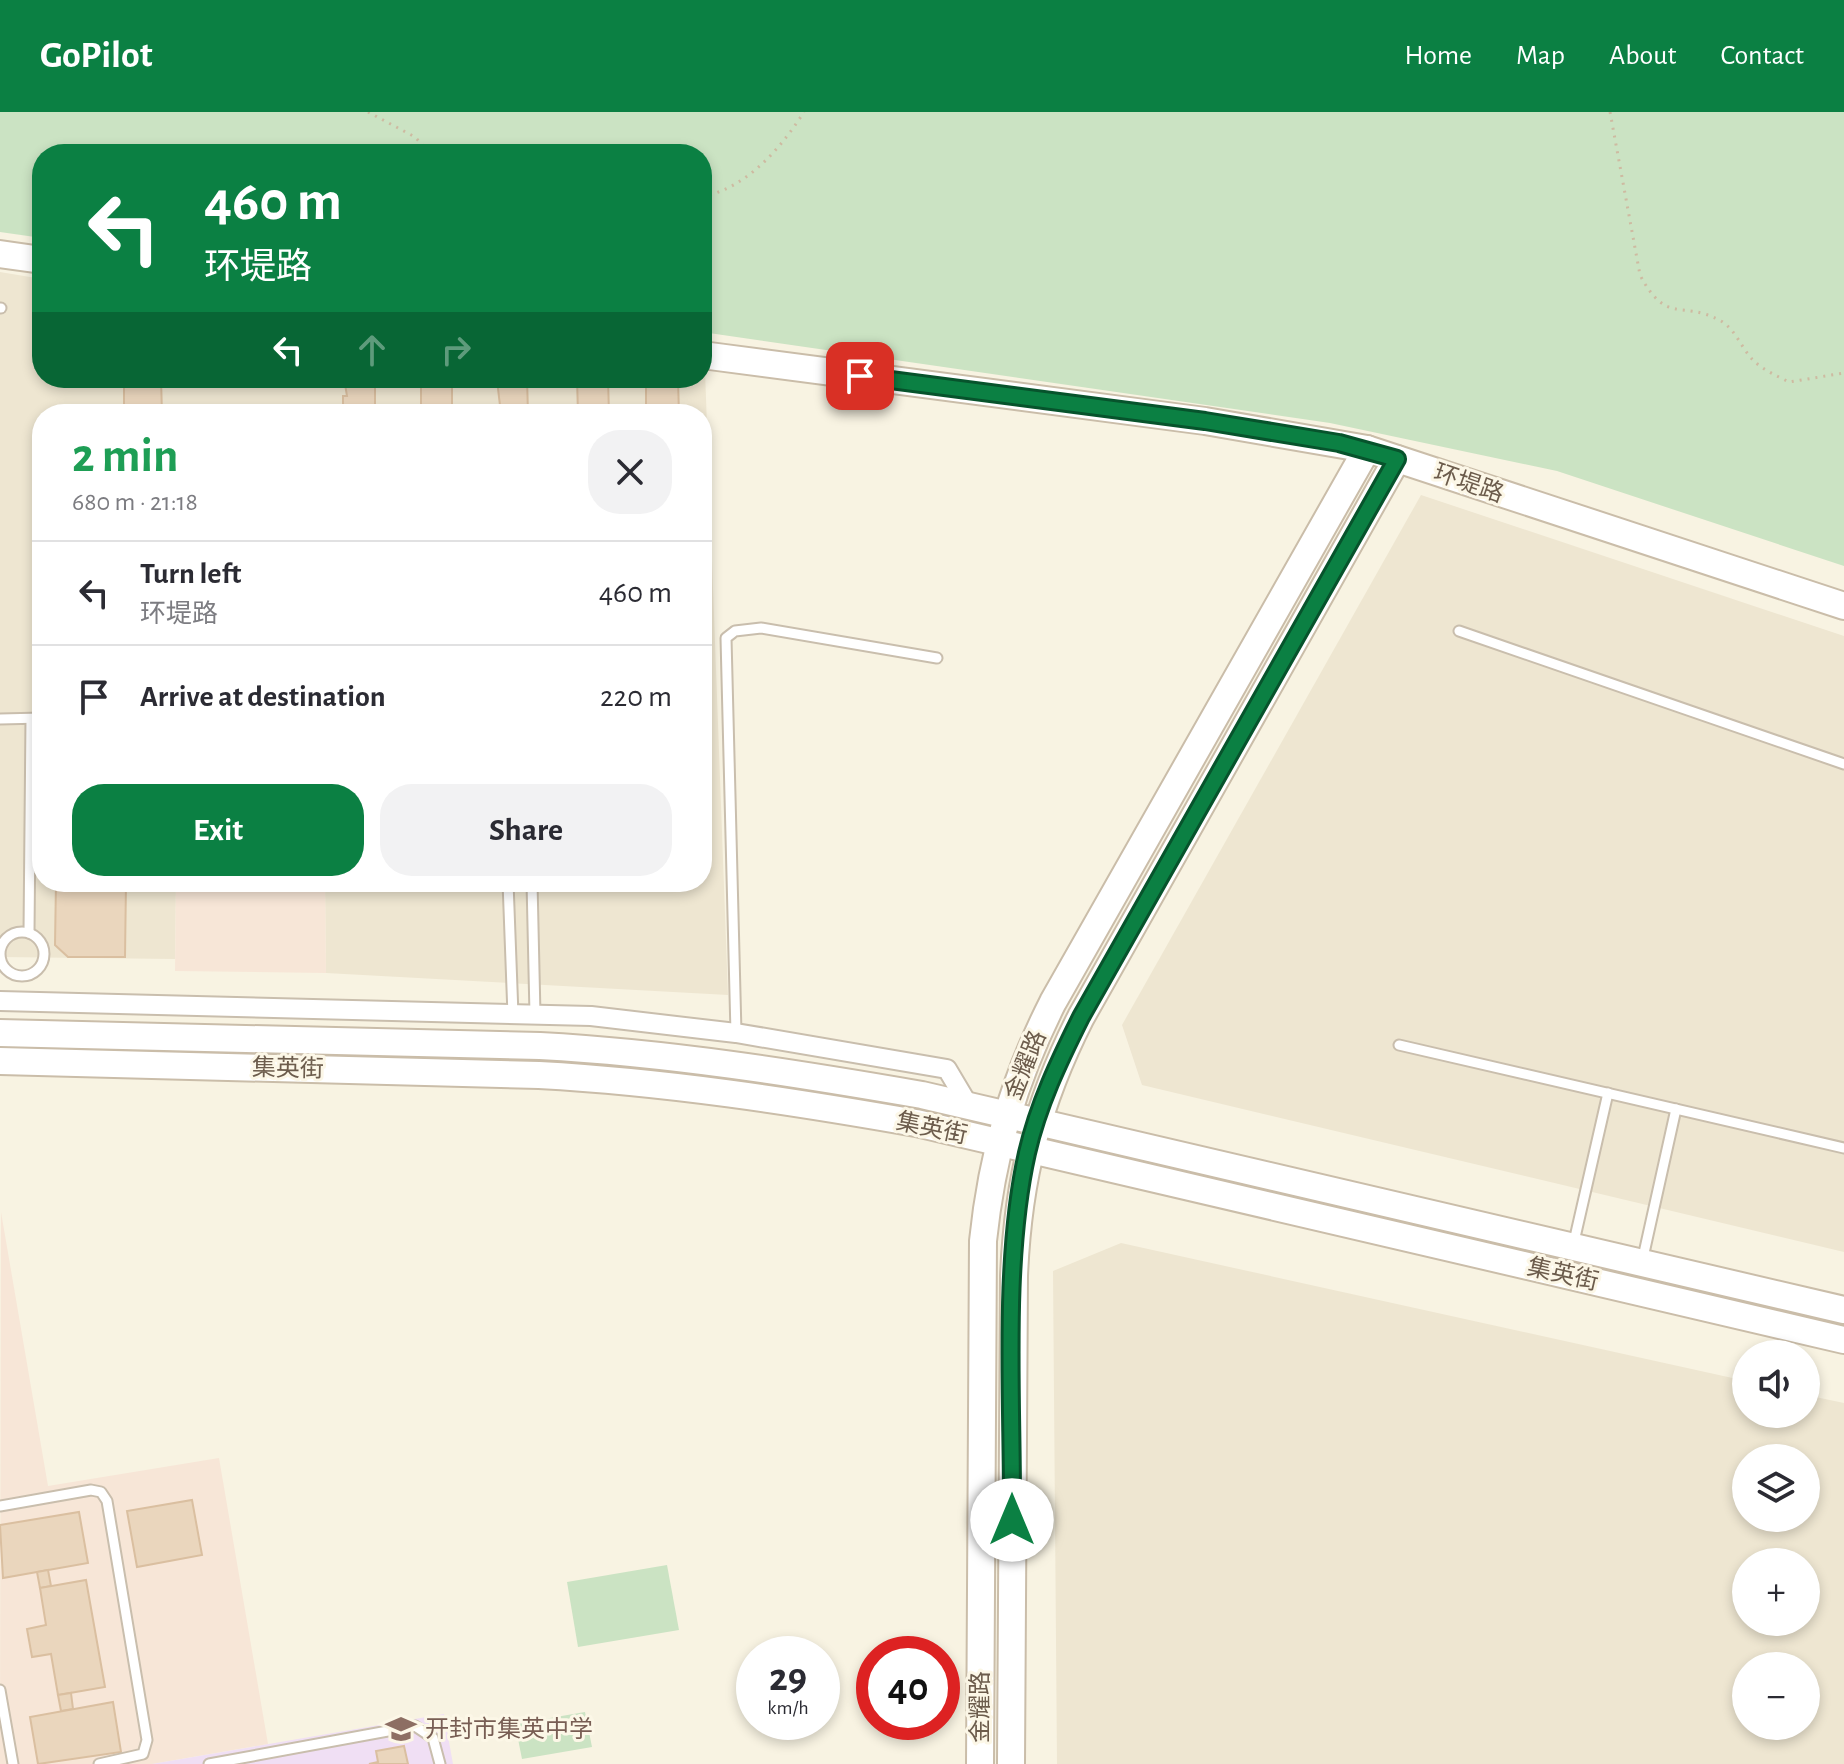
<!DOCTYPE html>
<meta charset="utf-8">
<style>
body{margin:0;font-family:"Alegreya Sans","Noto Sans SC",sans-serif;background:#f2f2f3;color:#2b2b33;height:100vh;display:flex;flex-direction:column;font-size:30px;white-space:nowrap}
*{box-sizing:border-box;margin:0}
p{font-size:26px;color:#7c7c81}
.icon{flex:none;width:44px;height:44px;fill:none;stroke:currentColor;stroke-width:2;stroke-linecap:round;stroke-linejoin:round}
.map{position:relative;flex:1;overflow:hidden}
.details{position:absolute;left:32px;top:292px;width:680px;height:488px;display:flex;flex-direction:column;background:#fff;border-radius:32px;box-shadow:0 4px 12px #0003}
.details>*{flex:none}
.top-card{position:absolute;left:32px;top:32px;width:680px;height:244px;border-radius:32px;box-shadow:0 4px 12px #0003;background:#0b8043;color:#fff;overflow:hidden}
.controls{position:absolute;left:1732px;top:1228px;display:grid;gap:16px}
.controls a{display:grid;place-items:center;width:88px;height:88px;border-radius:50%;background:#fff;box-shadow:0 4px 12px #0003;font-size:40px}
.speed{position:absolute;left:736px;top:1524px;display:flex;gap:16px;font-size:40px;font-weight:700;text-align:center}
.speed>*{display:grid;place-content:center;width:104px;height:104px;border-radius:50%;background:#fff;box-shadow:0 4px 12px #0003;line-height:1}
.speed small{font-size:20px;font-weight:400}
.speed .limit{border:12px solid #d22;background:#fff;color:#111}
.pin{position:absolute;display:grid;place-items:center;width:68px;height:68px;color:#fff;margin:-34px;border-radius:16px;box-shadow:0 4px 12px #0006}
.me{position:absolute;width:88px;margin:-44px;rotate:0deg;stroke-linejoin:round;filter:drop-shadow(0 0 6px #0008)}
.turn{display:flex;align-items:center;gap:28px;height:168px;padding:0 40px;font-size:36px}
.turn .icon{width:104px;height:104px;stroke-width:2.5}
.turn b{display:block;font-size:56px;line-height:68px}
.lanes{display:flex;align-items:center;height:76px;padding:0 40px;background:#0003;justify-content:center;gap:40px;direction:ltr}
.lanes .off{opacity:.35}
.round{display:grid;place-items:center;flex:none;width:84px;height:84px;border-radius:32px;background:#f2f2f3}
.overview{display:flex;align-items:center;justify-content:space-between;height:136px;padding:0 40px}
h1{font-size:48px;font-weight:600;line-height:60px;color:#1e9e55}
.primary-button{display:flex;gap:16px;margin-top:auto;padding:16px 40px}
.primary-button a{flex:1;height:92px;border-radius:32px;background:#0b8043;color:#fff;font-size:32px;font-weight:600;line-height:92px;text-align:center}
.primary-button a+a{background:#f2f2f3;color:#2b2b33}
ul{padding:0;list-style:none}
li{display:flex;align-items:center;gap:24px;height:104px;padding:0 40px;border-top:2px solid #e1e1e2}
li div{flex:1}
li b{display:block;font-size:30px}
li em{font-style:normal}
header{display:flex;align-items:center;gap:48px;box-sizing:border-box;height:112px;padding:0 40px;background:#0b8043;color:#fff}
header strong{font-size:38px}
nav{display:flex;gap:44px;margin-inline-start:auto;font-size:28px}
.map>svg:first-child{display:block}
.residential{fill:#eee6d1;fill-rule:evenodd}
.commercial{fill:#f7e6d7}
.education{fill:#f0dff4}
.green{fill:#cbe3c3}
.building{fill:#ead6bd;stroke:#dabfa0;stroke-width:2}
.lines{fill:none;stroke-linecap:round;stroke-linejoin:round}
.lane-casing{stroke:#c9bead;stroke-width:13}
.street-casing{stroke:#c9bead;stroke-width:22}
.secondary-casing{stroke:#cabda9;stroke-width:30}
.path{stroke:#cebaa1;stroke-width:3;stroke-dasharray:2 6;stroke-linecap:butt}
.lane{stroke:#fff;stroke-width:9}
.street{stroke:#fff;stroke-width:18}
.secondary{stroke:#fff;stroke-width:26}
.route-casing{stroke:#07532c;stroke-width:20}
.route{stroke:#0b8043;stroke-width:14}
.labels{text-anchor:middle;stroke-width:6;stroke-linejoin:round;paint-order:stroke}
.street-label{font-size:24px;fill:#6c5c4c;stroke:#fcf7e7}
.education-label{font-size:24px;fill:#785e54;stroke:#fcf7e7;text-anchor:start}
</style>
<header>
<strong>GoPilot</strong>
<nav><a>Home</a><a>Map</a><a>About</a><a>Contact</a></nav>
</header>
<div class="map">
<svg width="1844" height="1652" viewBox="0 0 1844 1652">
<rect width="100%" height="100%" fill="#f8f3e2"/>
<g class="residential">
<polygon points="0,160 42,167 42,266 702,266 702,259 705,259 728,883 326,861 325,770 702,770 702,302 42,302 42,770 176,770 175,847 0,845"/>
<polygon points="1421,383 1844,524 1844,1140 1142,973 1122,913"/>
<path d="M1121,1131l625,138v33h60v-19l38,8v361h-787l-4,-493zM1746,1346h60v60h-60zM1746,1450h60v60h-60zM1746,1554h60v60h-60z"/>
</g>
<g class="commercial">
<polygon points="176,770 325,770 326,861 175,859"/>
<polygon points="1,1100 48,1374 219,1346 268,1632 152,1652 0,1652"/>
</g>
<polygon class="education" points="444,1602 453,1652 152,1652"/>
<g class="green">
<polygon points="0,0 1844,0 1844,454 1557,359 1330,311 702,220 702,42 42,42 42,126 0,120"/>
<polygon points="667,1453 679,1518 578,1535 567,1470"/>
<polygon points="585,1600 592,1635 522,1647 515,1612"/>
</g>
<g class="building">
<polygon points="124,266 161,266 162,302 124,302"/>
<polygon points="344,266 375,266 375,302 343,302 343,284 347,284"/>
<rect x="421" y="266" width="31" height="36"/>
<polygon points="500,266 527,266 528,302 498,302 501,302 497,268"/>
<polygon points="577,266 608,266 609,302 578,302"/>
<polygon points="646,268 678,268 679,302 646,302"/>
<polygon points="56,770 126,770 125,845 68,845 55,833"/>
<polygon points="192,1388 202,1443 137,1455 127,1399"/>
<polygon points="79,1400 88,1451 3,1466 0,1413"/>
<polygon points="48,1458 51,1474 40,1476 37,1460"/>
<polygon points="86,1468 105,1575 58,1583 51,1542 32,1545 27,1517 46,1513 40,1476"/>
<polygon points="71,1581 73,1597 61,1599 58,1583"/>
<polygon points="113,1590 121,1640 38,1652 30,1605"/>
<polygon points="404,1634 408,1652 369,1652 378,1650 376,1639"/>
</g>
<g class="lines">
<g class="lane-casing">
<g id="lane">
<polyline points="0,196 1,196"/>
<polyline points="1459,519 1844,652"/>
<polyline points="0,607 42,606"/>
<polyline points="508,770 513,903"/>
<polyline points="532,770 535,903"/>
<circle cx="22" cy="842" r="22"/>
<polyline points="29,821 31,607"/>
<polyline points="736,921 726,526 735,519 761,516 937,546"/>
<polyline points="1399,933 1844,1036"/>
<polyline points="1573,1134 1608,981"/>
<polyline points="1642,1150 1676,997"/>
<polyline points="0,1394 91,1378 101,1380 107,1389 147,1628 143,1642 99,1652"/>
<polyline points="0,1578 13,1652"/>
<polyline points="209,1652 415,1614 433,1626 440,1652"/>
</g>
</g>
<g class="street-casing">
<polyline id="street" points="0,889 591,904 736,921 947,957 969,994"/>
</g>
<g class="secondary-casing">
<g id="secondary">
<polyline points="0,142 42,148"/>
<polyline points="702,243 1205,309 1367,337 1844,494"/>
<path d="M0,921l540,13c129,7 255,27 382,49l922,215"/>
<path d="M0,949l539,14c127,7 252,26 377,48l928,217"/>
<path d="M980,1652l3,-523c9,-87 31,-162 70,-239l314,-553"/>
<path d="M1011,1652l3,-488c4,-98 23,-172 67,-259l316,-558"/>
</g>
</g>
<g class="path">
<polyline points="368,0 415,25 431,42"/>
<path d="M1610,0l30,163c27,51 41,24 81,46 14,8 20,26 31,38 9,10 25,17 37,23l55,-9"/>
<path d="M702,85c46,-10 78,-48 102,-85"/>
</g>
<use href="#lane" class="lane"/>
<use href="#street" class="street"/>
<use href="#secondary" class="secondary"/>
</g>
<g class="lines">
<g class="route-casing">
<path id="route" d="M860,264l345,45 134,22 58,16 -316,558c-22,44 -43,88 -54,136 -25,111 -14,252 -15,367"/>
</g>
<use href="#route" class="route"/>
</g>
<defs>
<g id="school-bare" transform="scale(2.4)"><path d="M0-5L7-2L0 1L-7-2ZM-4 1L0 2.5L4 1V4Q0 6-4 4Z" fill="#8d6e63" stroke="#fcf7e7" stroke-width="2.5" paint-order="stroke"/></g>
</defs>
<g fill-rule="evenodd">
<use href="#school-bare" x="401" y="1617"/>
</g>
<g class="labels">
<g class="street-label">
<text transform="translate(1469 371) rotate(19)" y="8">环堤路</text>
<text transform="translate(1025 953) rotate(-68)" y="8">金耀路</text>
<text transform="translate(288 956) rotate(1)" y="8">集英街</text>
<text transform="translate(932 1016) rotate(12)" y="8">集英街</text>
<text transform="translate(1563 1162) rotate(13)" y="8">集英街</text>
<text transform="translate(980 1595) rotate(-90)" y="8">金耀路</text>
</g>
<g class="education-label">
<text x="425" y="1625">开封市集英中学</text>
</g>
</g>
</svg>
<div class="controls">
<a><svg class="icon" aria-label="sound" viewBox="0 0 24 24"><path d="M4 9h4l5-4v14l-5-4H4zM17 9q2 3 0 6"/></svg></a>
<a><svg class="icon" aria-label="layers" viewBox="0 0 24 24"><path d="M12 4l9 5-9 5-9-5zM3 14l9 5 9-5"/></svg></a>
<a>+</a>
<a>−</a>
</div>
<div class="speed"><div>29<small>km/h</small></div><div class="limit">40</div></div>
<div class="pin" style="left:860px;top:264px;background:#d93025"><svg class="icon" aria-label="arrive" viewBox="0 0 24 24"><path d="M6 21V4h12l-3 4 3 4H6"/></svg></div>
<svg class="me" style="left:1012px;top:1408px" viewBox="-20 -20 40 40"><circle r="19" fill="#fff"/><path d="M0-13L10 11 0 6-10 11z" fill="#0b8043"/></svg>
<div class="top-card">
<div class="turn"><svg class="icon" aria-label="left" viewBox="0 0 24 24"><path d="M17 20v-9H6M10 6l-5 5 5 5"/></svg><div><b>460 m</b>环堤路</div></div>
<div class="lanes"><svg class="icon" aria-label="left" viewBox="0 0 24 24"><path d="M17 20v-9H6M10 6l-5 5 5 5"/></svg><svg class="icon off" aria-label="ahead" viewBox="0 0 24 24"><path d="M12 20V5M6 11l6-6 6 6"/></svg><svg class="icon off" aria-label="right" viewBox="0 0 24 24"><path d="M7 20v-9h11M14 6l5 5-5 5"/></svg></div>
</div>
<section class="details">
<div class="overview"><div><h1>2 min</h1><p>680 m · 21:18</p></div><a class="round"><svg class="icon" aria-label="close" viewBox="0 0 24 24"><path d="M6 6l12 12M18 6L6 18"/></svg></a></div>
<ul>
<li><svg class="icon" aria-label="left" viewBox="0 0 24 24"><path d="M17 20v-9H6M10 6l-5 5 5 5"/></svg><div><b>Turn left</b><p>环堤路</p></div><em>460 m</em></li>
<li><svg class="icon" aria-label="arrive" viewBox="0 0 24 24"><path d="M6 21V4h12l-3 4 3 4H6"/></svg><div><b>Arrive at destination</b></div><em>220 m</em></li>
</ul>
<div class="primary-button"><a>Exit</a><a>Share</a></div>
</section>
</div>
